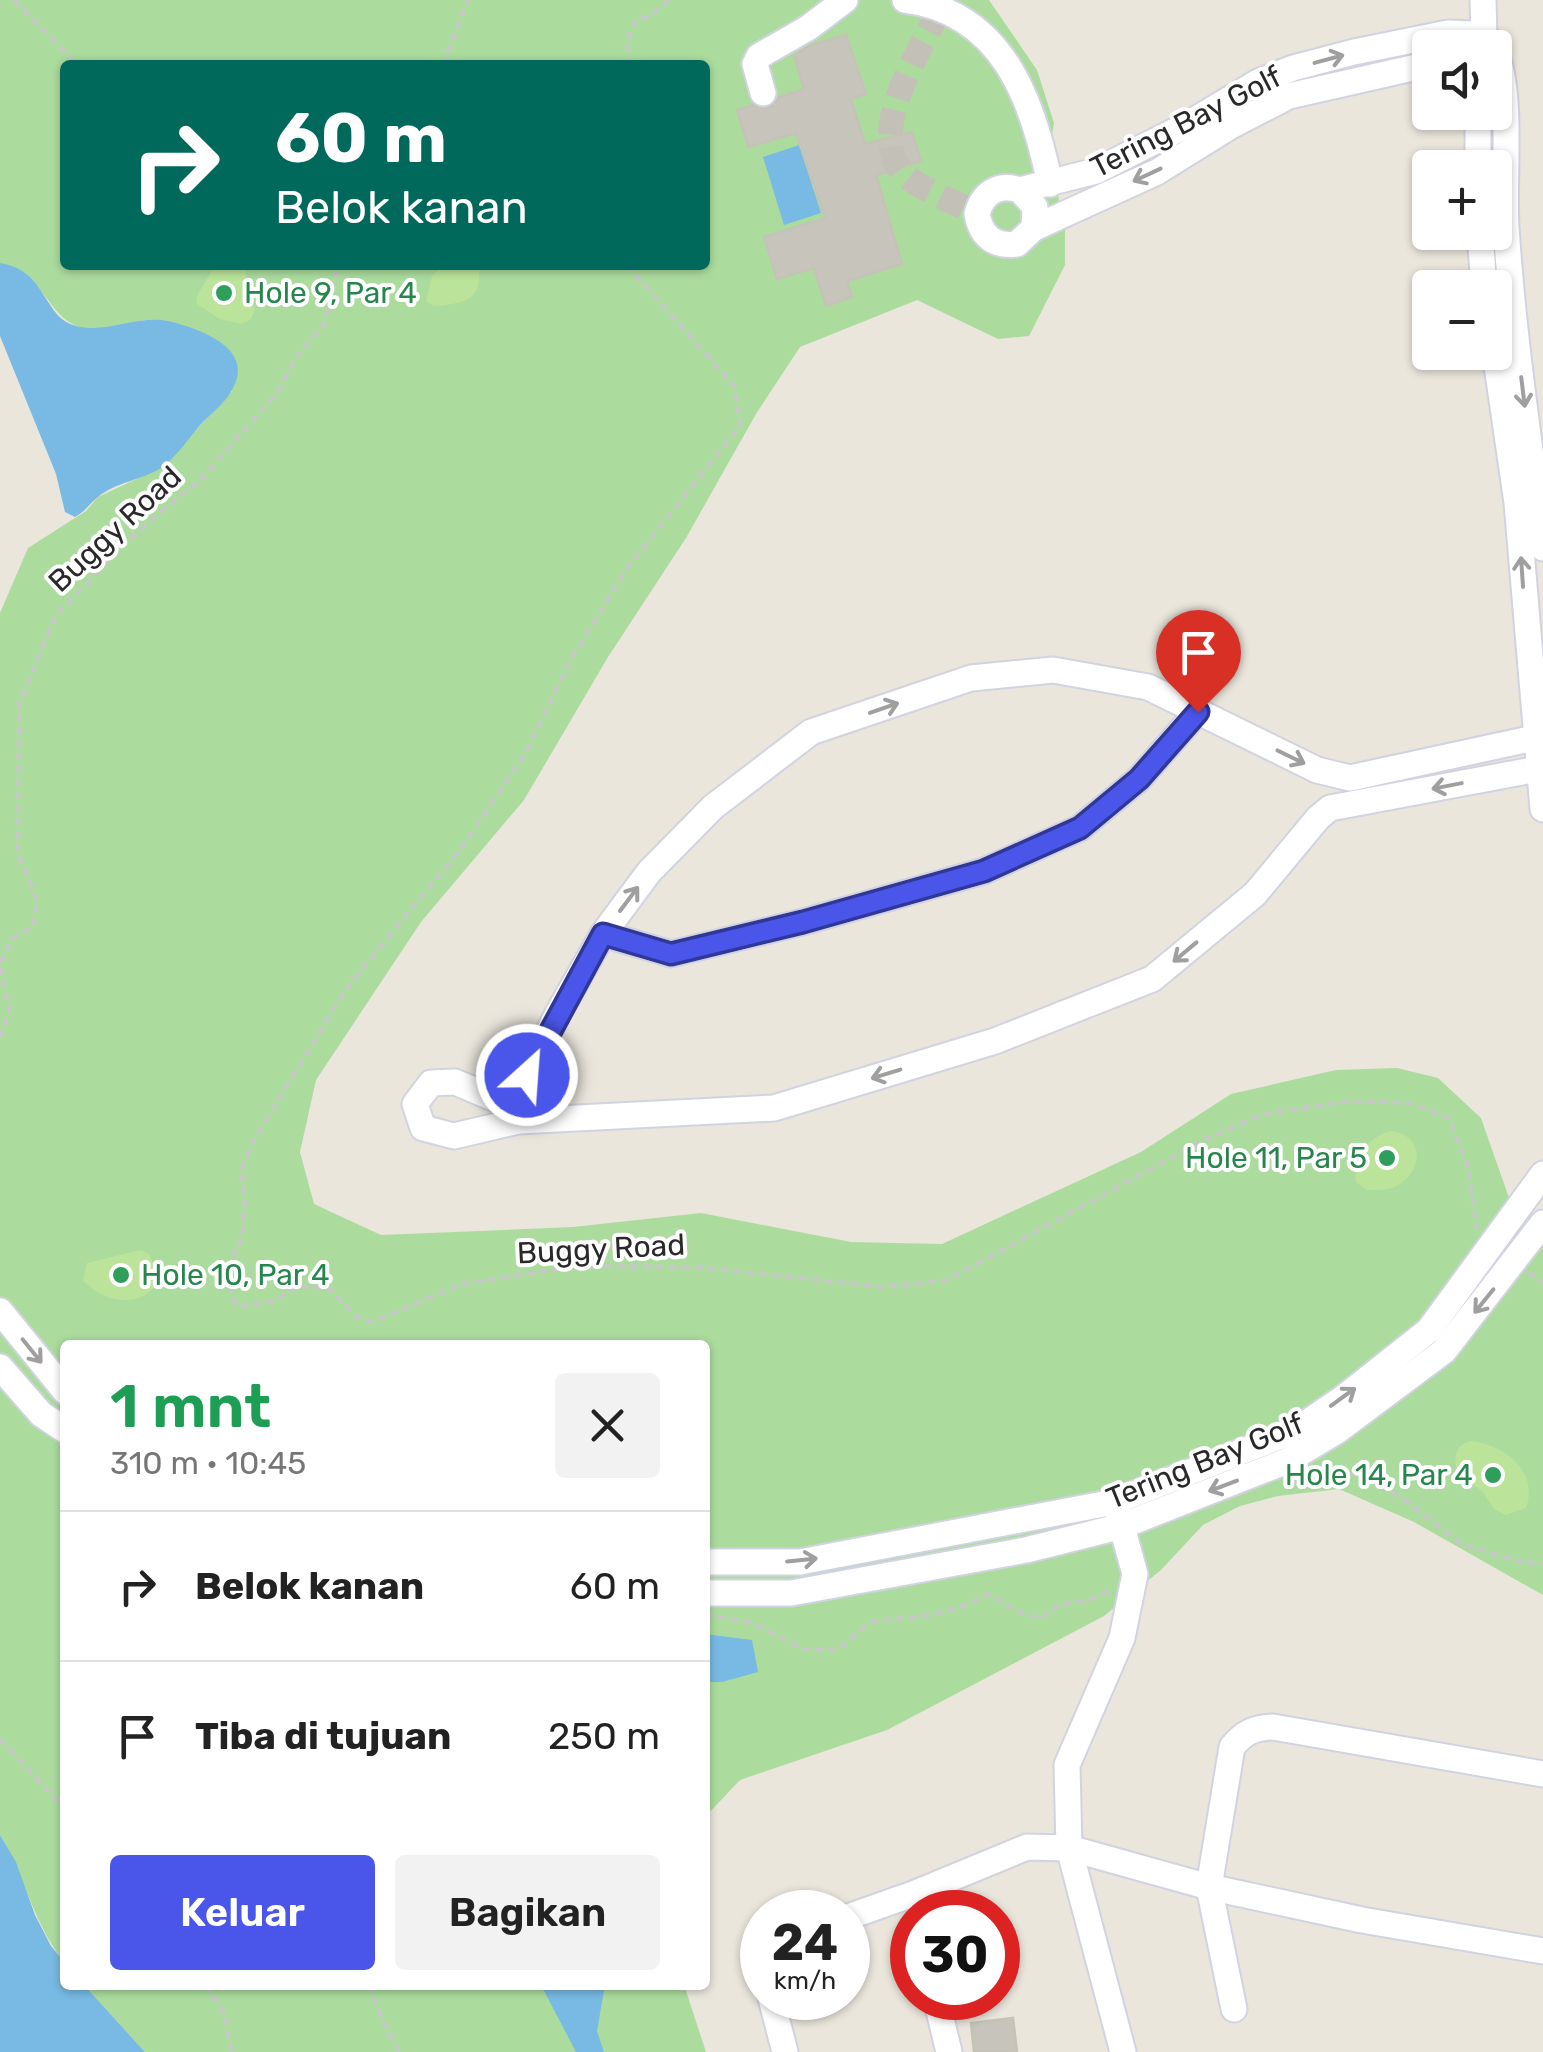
<!DOCTYPE html>
<html lang="id">
<meta charset="utf-8">
<style>
body{margin:0;font-family:Rubik,sans-serif;background:#f2f2f2;color:#222;height:100vh;display:flex;flex-direction:column;font-size:38px;white-space:nowrap}
*{box-sizing:border-box;margin:0}
p{font-size:32px;color:#767676}
.icon{flex:none;width:55px;height:55px;fill:none;stroke:currentColor;stroke-width:2;stroke-linecap:round;stroke-linejoin:round}
.map{position:relative;flex:1;overflow:hidden}
.details{position:absolute;left:60px;top:1340px;width:650px;height:650px;display:flex;flex-direction:column;background:#fff;border-radius:10px;box-shadow:0 2px 8px #0004}
.details>*{flex:none}
.top-card{position:absolute;left:60px;top:60px;width:650px;height:210px;border-radius:10px;box-shadow:0 2px 8px #0004;background:#00695c;color:#fff;overflow:hidden}
.buttons{position:absolute;left:1412px;top:30px;display:grid;gap:20px}
.buttons a{display:grid;place-items:center;width:100px;height:100px;border-radius:10px;background:#fff;box-shadow:0 2px 8px #0004;font-size:50px}
.speed{position:absolute;left:740px;top:1890px;display:flex;gap:20px;font-size:50px;font-weight:700;text-align:center}
.speed>*{display:grid;place-content:center;width:130px;height:130px;border-radius:50%;background:#fff;box-shadow:0 2px 8px #0004;line-height:1}
.speed small{font-size:25px;font-weight:400}
.speed .limit{border:15px solid #d22;background:#fff;color:#111}
.pin{position:absolute;display:grid;place-items:center;width:85px;height:85px;color:#fff;margin:-102px -42px;border-radius:50% 50% 50% 0;rotate:-45deg;box-shadow:0 0 10px #0007}
.pin .icon{rotate:45deg}
.me{position:absolute;width:110px;margin:-55px;rotate:26deg;stroke-linejoin:round;filter:drop-shadow(0 0 8px #0008)}
.turn{display:flex;align-items:center;gap:35px;height:210px;padding:0 50px;font-size:45px}
.turn .icon{width:130px;height:130px;stroke-width:2.5}
.turn b{display:block;font-size:70px;line-height:85px}
.round{display:grid;place-items:center;flex:none;width:105px;height:105px;border-radius:10px;background:#f2f2f2}
.summary{display:flex;align-items:center;justify-content:space-between;height:170px;padding:0 50px}
h1{font-size:60px;font-weight:600;line-height:75px;color:#1e9e55}
.cta{display:flex;gap:20px;margin-top:auto;padding:20px 50px}
.cta a{flex:1;height:115px;border-radius:10px;background:#4a55e9;color:#fff;font-size:40px;font-weight:600;line-height:115px;text-align:center}
.cta a+a{background:#f2f2f2;color:#222}
ul{padding:0;list-style:none}
li{display:flex;align-items:center;gap:30px;height:150px;padding:0 50px;border-top:2px solid #e0e0e0}
li div{flex:1}
li b{display:block;font-size:38px}
li em{font-style:normal}
.map>svg:first-child{display:block}
.green{fill:#abdc9e;fill-rule:evenodd}
.pitch{fill:#bbe39a}
.water{fill:#78bae3}
.building{fill:#c6c4bb;stroke:#c5c2b6;stroke-width:2.5}
.lines{fill:none;stroke-linecap:round;stroke-linejoin:round}
.minor-tunnel{stroke:#c3c0b8;stroke-width:25;stroke-dasharray:25 12;stroke-linecap:butt}
.minor-casing{stroke:#d2d3e1;stroke-width:29}
.path{stroke:#c7c7c7;stroke-width:4;stroke-dasharray:8 5;stroke-linecap:butt}
.minor{stroke:#fff;stroke-width:25}
.oneway{stroke:#9f9f9f}
.route-casing{stroke:#303797;stroke-width:25}
.route{stroke:#4a55e9;stroke-width:18}
.leisure-dot{fill:#2e9e5b;stroke:#fff;stroke-width:4}
.labels{text-anchor:middle;stroke-width:8;stroke-linejoin:round;paint-order:stroke}
.street-label{font-size:30px;fill:#292929;stroke:#fff}
.leisure-label{font-size:30px;fill:#27864d;stroke:#fff;text-anchor:start}
</style>
<div class="map">
<svg width="1543" height="2052" viewBox="0 0 1543 2052">
<rect width="100%" height="100%" fill="#eae6dc"/>
<g class="green">
<path d="M0,0h989l48,70 17,53 -5,29 16,77v36l-36,71 -31,3 -81,-39 -117,47 -44,67 -70,124 -78,119 -84,143 -103,122 -105,158 -16,72 14,52 67,31 192,-8 128,-14 150,29 91,2 199,-92 90,-58 105,-24 61,-2 41,10 43,40 27,77 35,33v367l-129,-73 -75,-33 -61,7 -38,10 -37,19 -42,45 -57,46 -217,114 -147,50 -35,37v-472h-640v618c-31,-38 -40,-86 -65,-128v-1222l28,-65 58,-37 12,-14 64,-30 70,-76 -88,-71c-17,3 -39,12 -56,9 -42,-6 -41,-57 -88,-66zM65,65h640v200h-640z"/>
<polygon points="84,1985 684,1985 706,2052 145,2052"/>
</g>
<g class="pitch">
<polygon points="215,265 245,265 248,289 255,310 251,319 242,324 220,319 197,304 197,296"/>
<path d="M444,265h35c3,37 -13,38 -45,41l-8,-5 6,-25z"/>
<path d="M1390,1131c33,3 35,36 10,53 -10,7 -22,6 -33,6l-11,-8c-2,-25 10,-43 34,-51z"/>
<path d="M140,1250l9,4 11,24c-16,33 -55,25 -77,3l4,-18z"/>
<path d="M1471,1441c35,4 68,31 55,67l-20,7 -12,-6 -11,-17 -27,-21c-1,-16 -2,-25 15,-30z"/>
</g>
<g class="water">
<polygon points="799,145 821,213 784,225 763,157"/>
<path d="M0,263c46,7 43,52 73,62 33,11 65,-12 99,-3 31,8 82,27 61,66 -6,13 -20,24 -30,34 -13,14 -26,35 -42,46 -19,12 -45,14 -63,29 -9,7 -12,14 -23,20l-10,-5 -9,-38 -56,-138z"/>
<polygon points="705,1634 752,1640 758,1672 722,1682 705,1682"/>
<polygon points="0,1835 16,1862 35,1915 51,1946 65,1963 65,1985 84,1985 145,2052 0,2052"/>
<polygon points="541,1985 605,1985 597,2031 604,2052 576,2052"/>
</g>
<g class="building">
<polygon points="846,35 866,94 851,99 865,144 912,132 921,161 876,175 902,264 847,281 852,297 826,306 814,268 777,279 764,237 825,218 796,133 748,147 737,110 753,105 768,108 779,97 804,89 794,55 811,45"/>
<polygon points="1013,2018 1017,2052 974,2052 971,2023"/>
</g>
<g class="lines">
<path class="minor-tunnel" d="M940,9c-19,40 -80,132 -31,169 19,15 47,24 68,36"/>
<g class="minor-casing">
<g id="minor">
<path d="M905,0c97,12 128,100 145,184"/>
<polyline points="1479,48 1484,38 1483,0"/>
<path d="M1495,52c18,40 8,127 11,175 7,108 23,214 37,321"/>
<polyline points="763,93 755,64 759,56 808,28 845,0"/>
<polyline points="1478,112 1478,168"/>
<path d="M1020,190l15,17 -1,21 -17,16c-23,3 -36,-8 -40,-30 6,-22 22,-31 43,-24l76,-19 87,-44 75,-45 35,-14 61,-16 94,-19 25,1 11,4 9,10"/>
<polyline points="1034,228 1157,172 1231,126 1289,96 1430,64"/>
<polyline points="1480,232 1484,288"/>
<polyline points="1495,352 1517,503 1543,809"/>
<polyline points="603,934 671,954 803,922 984,871 1080,828 1139,779 1198,711"/>
<polyline points="512,1106 455,1082 431,1083 415,1104 423,1128 454,1136 518,1121 774,1108 995,1041 1152,979 1255,894 1318,818 1330,808 1543,768"/>
<polyline points="518,1121 512,1106 557,1015 603,934 649,872 713,807 811,732 971,678 1053,670 1148,687 1317,770 1350,778 1543,736"/>
<polyline points="0,1311 65,1391"/>
<polyline points="0,1367 41,1414 65,1430"/>
<polyline points="1117,1509 1135,1574 1122,1638 1067,1765 1069,1848 1123,2052"/>
<polyline points="705,1562 800,1562 1114,1502 1296,1430 1343,1398 1429,1330 1543,1174"/>
<polyline points="705,1593 791,1593 1026,1550 1122,1526 1287,1461 1337,1431 1444,1351 1543,1223"/>
<polyline points="848,1917 913,1894 1027,1847 1069,1848 1209,1887 1362,1920 1543,1951"/>
<polyline points="771,1998 785,2052"/>
<polyline points="936,1998 949,2052"/>
<path d="M1234,2009l-25,-122 23,-140c12,-15 22,-19 41,-20l270,47"/>
</g>
</g>
<g class="path">
<polyline points="14,0 78,65"/>
<polyline points="449,65 446,56 468,0"/>
<polyline points="629,65 628,40 634,22 652,14 669,0"/>
<polyline points="627,265 735,387 740,426 627,568 569,663 525,754 463,846 346,989 254,1140 241,1171 245,1201 242,1237 224,1276 237,1306 270,1302 299,1286 329,1288 355,1316 372,1322 462,1284 578,1266 696,1267 883,1287 947,1280 1206,1139 1261,1115 1350,1101 1410,1103 1449,1118 1467,1164 1477,1229"/>
<polyline points="0,963 13,938 32,927 38,902 18,854 19,704 56,615 133,536 203,477 276,394 298,355 324,324 338,265"/>
<polyline points="0,967 10,1008 0,1037"/>
<polyline points="1528,1272 1543,1282"/>
<polyline points="1294,1482 1360,1473 1407,1502 1461,1544 1518,1561 1543,1564"/>
<polyline points="705,1615 750,1622 806,1650 838,1649 871,1622 930,1615 959,1608 988,1594 1027,1616 1043,1617 1061,1604 1089,1600 1112,1590"/>
<polyline points="0,1739 65,1809"/>
<polyline points="205,1985 224,2012 232,2052"/>
<polyline points="369,1985 383,2022 400,2052"/>
</g>
<use href="#minor" class="minor"/>
</g>
<defs><path id="oneway-shaft" d="M-6 0H5M1.5-3L5.5 0L1.5 3" fill="none" stroke-width="1.6" stroke-linecap="round" stroke-linejoin="round" transform="scale(2.5)"/></defs>
<g class="oneway">
<use href="#oneway-shaft" transform="translate(1329 59) rotate(-15)"/>
<use href="#oneway-shaft" transform="translate(1147 175) rotate(155)"/>
<use href="#oneway-shaft" transform="translate(1523 392) rotate(83)"/>
<use href="#oneway-shaft" transform="translate(1522 572) rotate(-94)"/>
<use href="#oneway-shaft" transform="translate(884 708) rotate(-19)"/>
<use href="#oneway-shaft" transform="translate(1291 757) rotate(26)"/>
<use href="#oneway-shaft" transform="translate(1447 786) rotate(169)"/>
<use href="#oneway-shaft" transform="translate(629 899) rotate(-53)"/>
<use href="#oneway-shaft" transform="translate(1185 952) rotate(140)"/>
<use href="#oneway-shaft" transform="translate(886 1074) rotate(163)"/>
<use href="#oneway-shaft" transform="translate(1484 1301) rotate(129)"/>
<use href="#oneway-shaft" transform="translate(32 1351) rotate(51)"/>
<use href="#oneway-shaft" transform="translate(1343 1397) rotate(-36)"/>
<use href="#oneway-shaft" transform="translate(1223 1486) rotate(159)"/>
<use href="#oneway-shaft" transform="translate(802 1560) rotate(-6)"/>
</g>
<g class="lines">
<g class="route-casing">
<polyline id="route" points="527,1075 603,934 671,954 803,922 984,871 1080,828 1139,779 1198,712"/>
</g>
<use href="#route" class="route"/>
</g>
<g class="leisure-dot">
<circle cx="224" cy="293" r="10"/>
<circle cx="1387" cy="1158" r="10"/>
<circle cx="121" cy="1275" r="10"/>
<circle cx="1493" cy="1475" r="10"/>
</g>
<g class="labels">
<g class="street-label">
<text transform="translate(1186 122) rotate(-27)" y="10">Tering Bay Golf</text>
<text transform="translate(115 529) rotate(-43)" y="10">Buggy Road</text>
<text transform="translate(601 1249) rotate(-3)" y="10">Buggy Road</text>
<text transform="translate(1205 1461) rotate(-22)" y="10">Tering Bay Golf</text>
</g>
<g class="leisure-label">
<text x="244" y="303">Hole 9, Par 4</text>
<text x="1367" y="1168" text-anchor="end">Hole 11, Par 5</text>
<text x="141" y="1285">Hole 10, Par 4</text>
<text x="1473" y="1485" text-anchor="end">Hole 14, Par 4</text>
</g>
</g>
</svg>
<div class="buttons">
<a><svg class="icon" aria-label="sound" viewBox="0 0 24 24"><path d="M4 9h4l5-4v14l-5-4H4zM17 9q2 3 0 6"/></svg></a>
<a>+</a>
<a>−</a>
</div>
<div class="speed"><div>24<small>km/h</small></div><div class="limit">30</div></div>
<div class="pin" style="left:1198px;top:712px;background:#d93025"><svg class="icon" aria-label="arrive" viewBox="0 0 24 24"><path d="M6 21V4h12l-3 4 3 4H6"/></svg></div>
<svg class="me" style="left:527px;top:1075px" viewBox="-20 -20 40 40"><circle r="17" fill="#4a55e9" stroke="#fff" stroke-width="3"/><path d="M0-11L8 9 0 5-8 9z" fill="#fff"/></svg>
<div class="top-card">
<div class="turn"><svg class="icon" aria-label="right" viewBox="0 0 24 24"><path d="M7 20v-9h11M14 6l5 5-5 5"/></svg><div><b>60 m</b>Belok kanan</div></div>
</div>
<section class="details">
<div class="summary"><div><h1>1 mnt</h1><p>310 m · 10:45</p></div><a class="round"><svg class="icon" aria-label="close" viewBox="0 0 24 24"><path d="M6 6l12 12M18 6L6 18"/></svg></a></div>
<ul>
<li><svg class="icon" aria-label="right" viewBox="0 0 24 24"><path d="M7 20v-9h11M14 6l5 5-5 5"/></svg><div><b>Belok kanan</b></div><em>60 m</em></li>
<li><svg class="icon" aria-label="arrive" viewBox="0 0 24 24"><path d="M6 21V4h12l-3 4 3 4H6"/></svg><div><b>Tiba di tujuan</b></div><em>250 m</em></li>
</ul>
<div class="cta"><a>Keluar</a><a>Bagikan</a></div>
</section>
</div>
